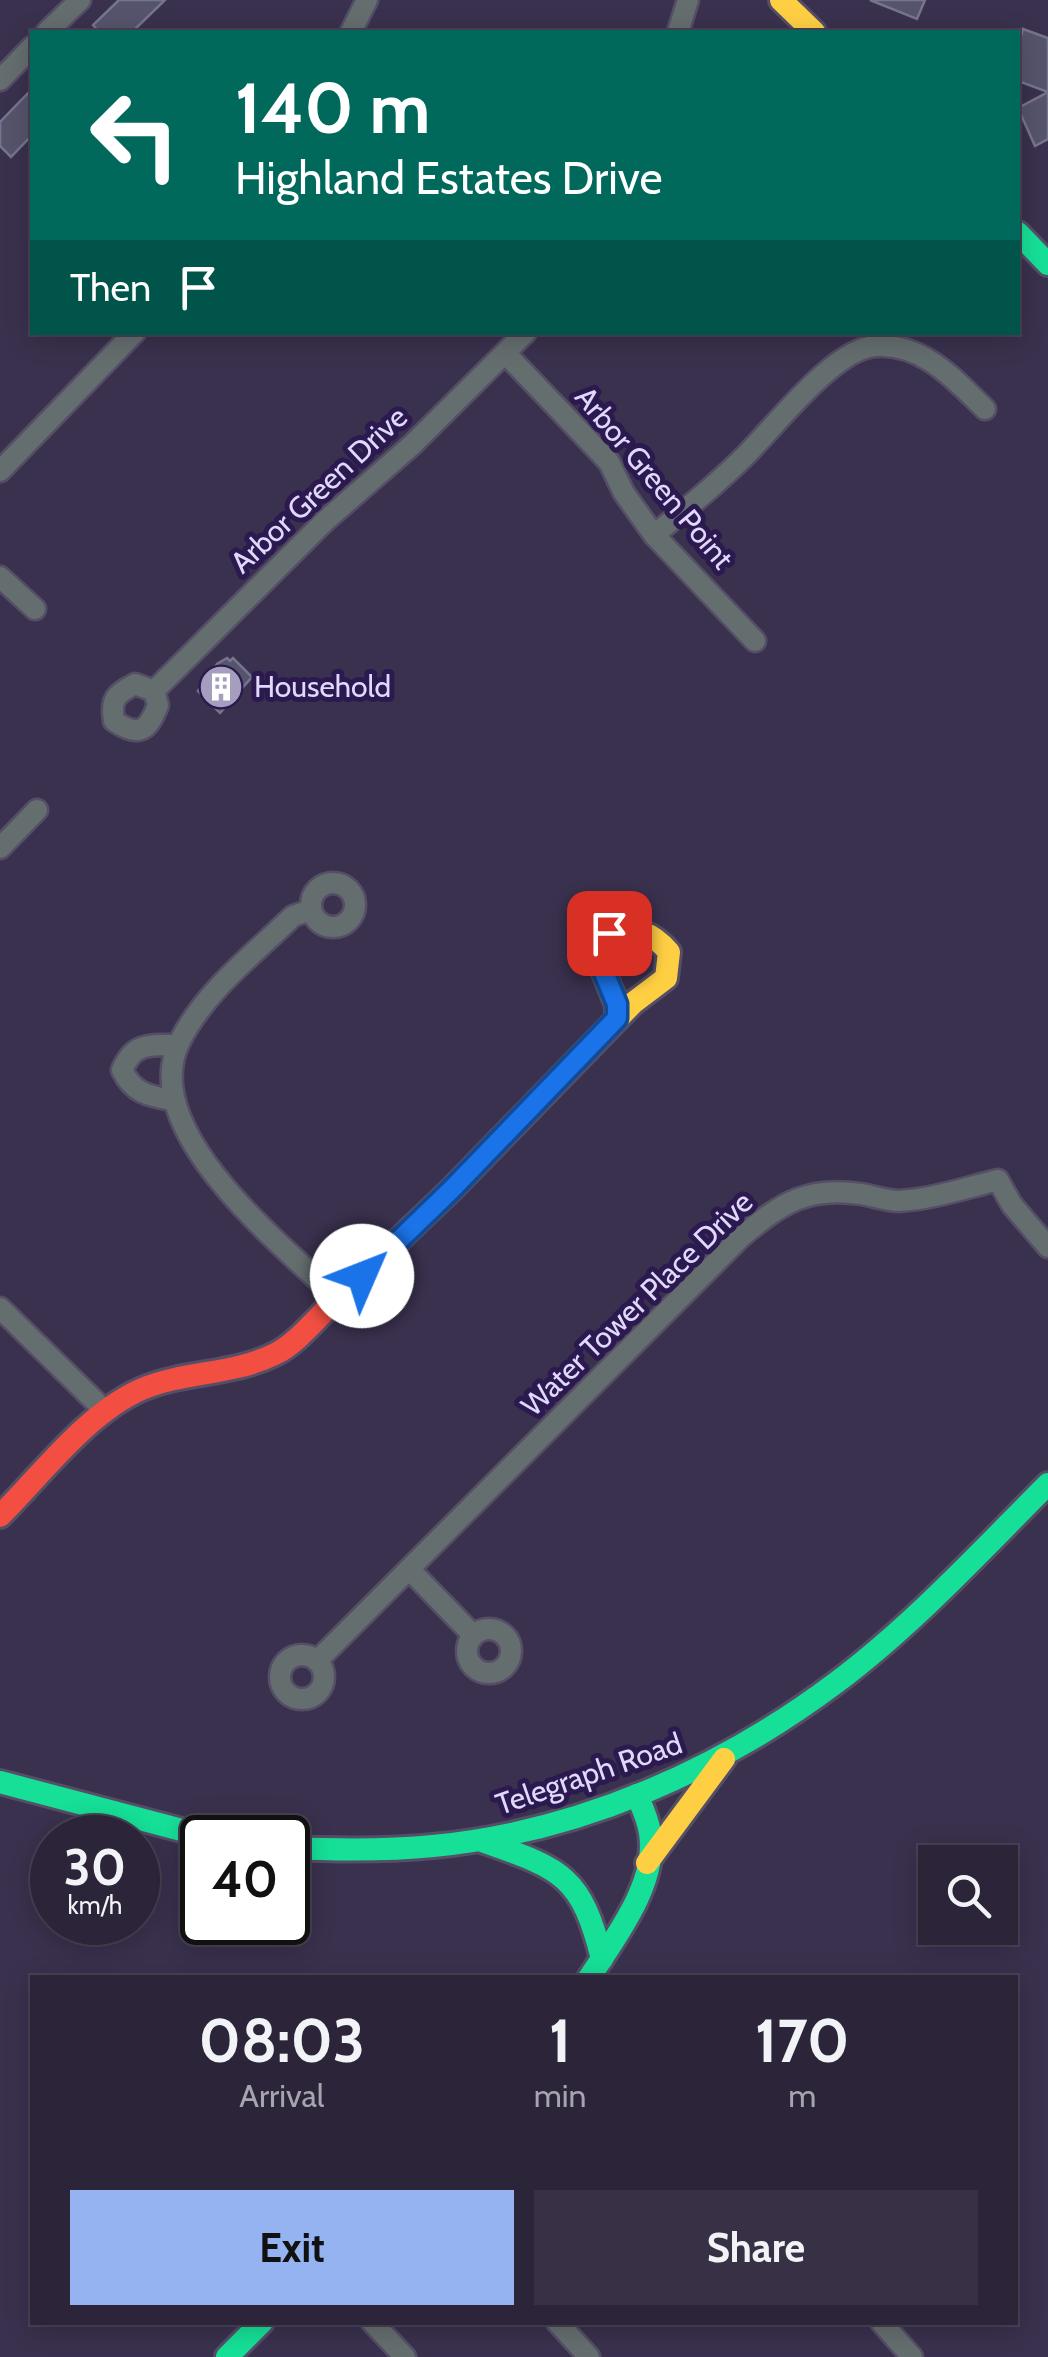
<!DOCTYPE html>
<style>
body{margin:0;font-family:Cabin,sans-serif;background:#383145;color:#f1f3f6;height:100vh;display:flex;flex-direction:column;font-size:38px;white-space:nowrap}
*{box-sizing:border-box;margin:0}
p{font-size:32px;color:#a6a5af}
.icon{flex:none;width:55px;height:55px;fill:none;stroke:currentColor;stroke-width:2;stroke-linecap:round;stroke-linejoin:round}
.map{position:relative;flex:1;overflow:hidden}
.drawer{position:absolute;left:30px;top:1975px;width:988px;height:350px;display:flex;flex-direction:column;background:#2c253a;border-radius:0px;box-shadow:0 5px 25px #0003,0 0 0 2px #484254}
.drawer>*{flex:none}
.hud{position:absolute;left:30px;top:30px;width:990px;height:305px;border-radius:0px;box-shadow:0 5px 25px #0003,0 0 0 2px #484254;background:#00695c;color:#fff;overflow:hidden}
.buttons{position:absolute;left:918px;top:1845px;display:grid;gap:20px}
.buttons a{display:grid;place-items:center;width:100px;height:100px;border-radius:0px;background:#2c253a;box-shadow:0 5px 25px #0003,0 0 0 2px #484254;font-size:50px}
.speed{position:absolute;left:30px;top:1815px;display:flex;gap:20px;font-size:50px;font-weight:700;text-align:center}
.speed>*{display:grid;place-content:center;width:130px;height:130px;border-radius:50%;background:#2c253a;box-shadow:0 5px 25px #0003,0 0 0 2px #484254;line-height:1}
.speed small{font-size:25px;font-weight:400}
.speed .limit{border:5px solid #111;border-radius:15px;background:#fff;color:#111}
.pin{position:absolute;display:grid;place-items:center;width:85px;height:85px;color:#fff;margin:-42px;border-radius:20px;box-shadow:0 5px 15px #0006}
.me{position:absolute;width:110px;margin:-55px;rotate:46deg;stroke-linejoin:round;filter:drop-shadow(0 0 8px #0008)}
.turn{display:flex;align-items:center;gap:35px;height:210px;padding:0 40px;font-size:45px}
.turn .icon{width:130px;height:130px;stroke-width:2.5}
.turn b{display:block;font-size:70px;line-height:85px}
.then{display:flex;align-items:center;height:95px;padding:0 40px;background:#0003;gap:20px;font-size:38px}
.eta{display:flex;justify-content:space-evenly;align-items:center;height:170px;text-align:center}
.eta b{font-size:60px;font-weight:700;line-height:70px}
.action{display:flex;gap:20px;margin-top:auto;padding:20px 40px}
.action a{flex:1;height:115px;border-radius:0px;background:#95b2f1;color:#111;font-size:40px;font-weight:700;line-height:115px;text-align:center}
.action a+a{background:#383145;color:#f1f3f6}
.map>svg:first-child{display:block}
.building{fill:#56546c;stroke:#76758e;stroke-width:2.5}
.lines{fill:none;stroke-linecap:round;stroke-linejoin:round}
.street-casing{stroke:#554e67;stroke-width:25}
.fast-casing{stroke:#554e67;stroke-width:28}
.slow-casing{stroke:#554e67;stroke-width:28}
.jam-casing{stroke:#554e67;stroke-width:28}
.street{stroke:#656e6f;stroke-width:20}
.fast{stroke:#16e098;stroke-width:22}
.slow{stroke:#ffcf43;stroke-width:22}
.jam{stroke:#f24e42;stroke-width:22}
.route-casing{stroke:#114b97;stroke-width:25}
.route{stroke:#1a73e8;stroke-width:18}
.labels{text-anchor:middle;stroke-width:10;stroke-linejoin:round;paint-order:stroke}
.street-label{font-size:30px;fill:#e0d9fc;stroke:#2b1950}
.poi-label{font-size:30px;fill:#e0d9fc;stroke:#2b1950;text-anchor:start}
</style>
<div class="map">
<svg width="1048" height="2357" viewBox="0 0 1048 2357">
<rect width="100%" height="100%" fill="#3a314e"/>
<g class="building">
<polygon points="119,0 165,0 132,32 99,32 93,25"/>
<polygon points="870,0 925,0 917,19"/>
<polygon points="1023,29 1048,38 1048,139 1035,146 1018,108 1048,92 1018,81 1018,47"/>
<polygon points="32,89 32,135 11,157 0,146 0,122"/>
<polygon points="227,658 230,661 233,658 252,677 220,713 198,691 217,664"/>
</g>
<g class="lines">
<g class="street-casing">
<g id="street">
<polyline points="47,32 80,0"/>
<polyline points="351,32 367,0"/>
<polyline points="678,32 688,0"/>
<polyline points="0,80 32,47"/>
<polyline points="506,354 609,462 624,493 654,535 755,641"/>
<polyline points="0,471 135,332"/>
<path d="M654,535c32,-26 64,-52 93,-81 29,-29 87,-105 128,-108 48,-3 79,33 110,63"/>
<polyline points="0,577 35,609"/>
<path d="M135,684l19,7 4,14c-10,26 -19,33 -44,16 -4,-22 2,-27 21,-37z"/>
<polyline points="154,691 325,521 412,445 526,332"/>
<polyline points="0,848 37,810"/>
<circle cx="333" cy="905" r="22"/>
<path d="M311,910l-18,6c-39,38 -88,75 -113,125 -45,89 102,203 158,258"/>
<path d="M172,1100c-24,-4 -39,-7 -50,-30 12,-28 28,-25 55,-25"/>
<polyline points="0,1308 104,1410"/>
<polyline points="411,1571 473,1635"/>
<circle cx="489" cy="1651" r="22"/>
<circle cx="302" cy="1677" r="22"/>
<path d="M317,1661l425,-425c40,-33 65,-50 119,-42 13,2 25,7 38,7 34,-2 66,-13 99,-21l14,25 36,42"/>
<polyline points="372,2322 405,2357"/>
<polyline points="557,2322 589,2357"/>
<polyline points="881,2322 912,2357"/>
</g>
</g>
<g class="fast-casing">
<g id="fast">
<polyline points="1018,233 1048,264"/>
<polyline points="0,1782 212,1838"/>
<path d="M482,1841c79,28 99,33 120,118"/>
<path d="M288,1848c48,2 96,3 145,-2 146,-14 287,-76 404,-164 77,-58 143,-130 211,-198"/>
<path d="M589,1978c26,-40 69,-95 61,-145 -2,-14 -8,-26 -13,-38"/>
<polyline points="227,2357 262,2322"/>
</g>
</g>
<g class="slow-casing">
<g id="slow">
<polyline points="781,0 814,32"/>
<path d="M338,1298l114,-109 181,-186 33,-25 3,-26c-17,-20 -35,-26 -60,-19l-11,25 19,47v13"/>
<polyline points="647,1863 724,1759"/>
</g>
</g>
<g class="jam-casing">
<path id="jam" d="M0,1516c42,-42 87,-103 142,-127 43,-18 91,-14 133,-35 23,-11 44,-39 63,-56"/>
</g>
<use href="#street" class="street"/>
<use href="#fast" class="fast"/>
<use href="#slow" class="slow"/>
<use href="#jam" class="jam"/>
</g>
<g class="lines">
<g class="route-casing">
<polyline id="route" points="362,1276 452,1189 617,1018 617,1004 598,958 609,933"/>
</g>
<use href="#route" class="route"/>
</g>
<defs>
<g id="building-disc" transform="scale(2.25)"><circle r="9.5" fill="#a69ebf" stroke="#2b1950"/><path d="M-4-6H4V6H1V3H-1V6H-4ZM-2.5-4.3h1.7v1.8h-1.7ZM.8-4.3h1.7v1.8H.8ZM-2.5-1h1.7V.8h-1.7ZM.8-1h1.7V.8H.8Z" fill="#fff"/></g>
</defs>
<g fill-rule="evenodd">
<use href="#building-disc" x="221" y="687"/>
</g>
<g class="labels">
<g class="street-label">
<text transform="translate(654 478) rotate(50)" y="10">Arbor Green Point</text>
<text transform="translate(319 490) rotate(-43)" y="10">Arbor Green Drive</text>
<text transform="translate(637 1304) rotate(-44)" y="10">Water Tower Place Drive</text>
<text transform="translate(589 1774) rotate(-19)" y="10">Telegraph Road</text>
</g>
<g class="poi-label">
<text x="254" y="697">Household</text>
</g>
</g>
</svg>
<div class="buttons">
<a><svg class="icon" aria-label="search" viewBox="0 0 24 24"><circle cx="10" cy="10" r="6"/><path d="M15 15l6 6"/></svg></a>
</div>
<div class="speed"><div>30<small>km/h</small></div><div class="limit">40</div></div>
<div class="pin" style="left:609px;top:933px;background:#d93025"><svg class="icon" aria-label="arrive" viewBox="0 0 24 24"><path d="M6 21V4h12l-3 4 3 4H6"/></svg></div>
<svg class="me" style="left:362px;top:1276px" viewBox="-20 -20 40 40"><circle r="19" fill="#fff"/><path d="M0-13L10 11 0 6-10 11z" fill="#1a73e8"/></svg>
<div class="hud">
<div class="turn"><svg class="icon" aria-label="left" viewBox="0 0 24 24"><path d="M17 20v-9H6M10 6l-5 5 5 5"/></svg><div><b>140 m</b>Highland Estates Drive</div></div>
<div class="then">Then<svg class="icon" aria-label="arrive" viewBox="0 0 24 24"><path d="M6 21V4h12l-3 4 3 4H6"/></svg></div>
</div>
<section class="drawer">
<div class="eta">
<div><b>08:03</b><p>Arrival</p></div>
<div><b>1</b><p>min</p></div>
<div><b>170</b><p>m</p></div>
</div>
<div class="action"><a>Exit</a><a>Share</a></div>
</section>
</div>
